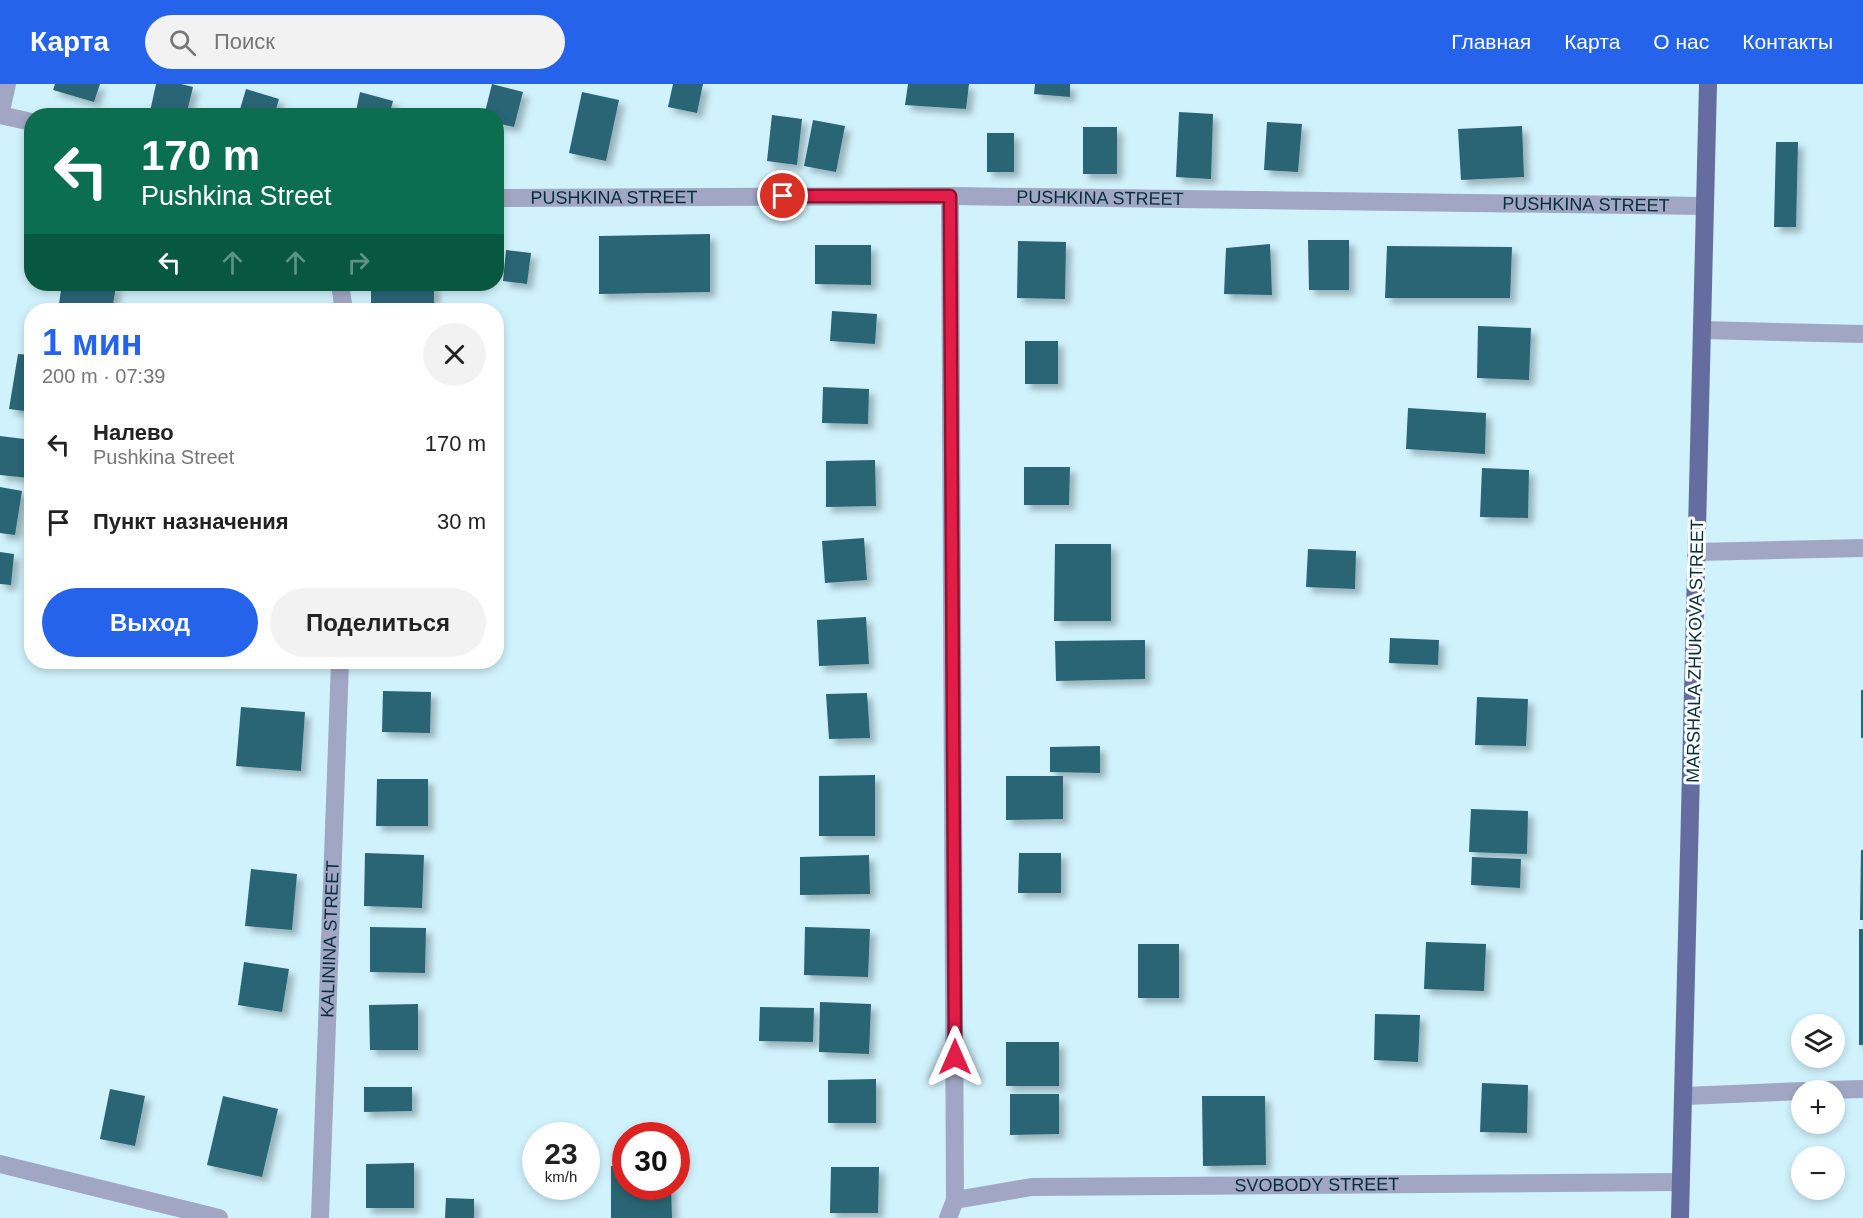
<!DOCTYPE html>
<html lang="ru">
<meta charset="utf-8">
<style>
body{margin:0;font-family:Helvetica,sans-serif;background:#f2f2f2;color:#222;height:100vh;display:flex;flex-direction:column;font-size:22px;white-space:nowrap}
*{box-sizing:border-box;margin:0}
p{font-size:20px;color:#767676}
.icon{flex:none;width:33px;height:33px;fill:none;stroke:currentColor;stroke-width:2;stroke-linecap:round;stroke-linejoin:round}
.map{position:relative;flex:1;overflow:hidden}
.sheet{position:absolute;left:24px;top:219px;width:480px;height:366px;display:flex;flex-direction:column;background:#fff;border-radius:24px;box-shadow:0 3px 9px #0003}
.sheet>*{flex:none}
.banner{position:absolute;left:24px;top:24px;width:480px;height:183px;border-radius:24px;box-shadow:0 3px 9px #0003;background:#0b6e4f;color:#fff;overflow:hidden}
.buttons{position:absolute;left:1791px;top:930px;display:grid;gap:12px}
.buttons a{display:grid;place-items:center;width:54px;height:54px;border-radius:50%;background:#fff;box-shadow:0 3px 9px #0003;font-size:30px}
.speed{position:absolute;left:522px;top:1038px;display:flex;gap:12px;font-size:30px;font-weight:700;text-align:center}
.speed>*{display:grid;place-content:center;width:78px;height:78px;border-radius:50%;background:#fff;box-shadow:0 3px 9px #0003;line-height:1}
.speed small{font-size:15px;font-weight:400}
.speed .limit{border:9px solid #d22;background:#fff;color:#111}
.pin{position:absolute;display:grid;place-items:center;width:51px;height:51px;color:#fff;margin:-26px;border:3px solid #fff;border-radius:50%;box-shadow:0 2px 6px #0007}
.me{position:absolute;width:66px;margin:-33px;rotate:0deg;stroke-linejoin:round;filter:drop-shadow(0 0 4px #0008)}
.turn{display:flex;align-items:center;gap:21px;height:126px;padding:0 18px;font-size:27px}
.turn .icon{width:78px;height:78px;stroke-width:2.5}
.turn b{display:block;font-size:42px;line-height:51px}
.lanes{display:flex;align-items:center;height:57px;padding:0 18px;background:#0003;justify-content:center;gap:30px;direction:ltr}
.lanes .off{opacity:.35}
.round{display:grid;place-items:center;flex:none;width:63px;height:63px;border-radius:32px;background:#f2f2f2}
.summary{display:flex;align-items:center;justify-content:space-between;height:102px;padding:0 18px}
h1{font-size:36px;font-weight:700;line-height:45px;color:#2563eb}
.primary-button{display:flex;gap:12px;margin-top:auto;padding:12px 18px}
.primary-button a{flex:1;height:69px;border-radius:36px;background:#2563eb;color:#fff;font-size:24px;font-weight:700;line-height:69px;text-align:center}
.primary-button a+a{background:#f2f2f2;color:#222}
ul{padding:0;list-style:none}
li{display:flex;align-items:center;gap:18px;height:78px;padding:0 18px}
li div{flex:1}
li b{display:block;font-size:22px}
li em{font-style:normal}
header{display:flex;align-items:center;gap:36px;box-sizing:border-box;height:84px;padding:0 30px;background:#2563eb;color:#fff}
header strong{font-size:28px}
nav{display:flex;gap:33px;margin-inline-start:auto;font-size:21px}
.search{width:420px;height:54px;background:#f2f2f2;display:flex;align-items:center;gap:15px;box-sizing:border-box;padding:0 21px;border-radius:33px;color:#767676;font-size:22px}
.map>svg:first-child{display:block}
.building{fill:#2a6574;filter:url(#shadow)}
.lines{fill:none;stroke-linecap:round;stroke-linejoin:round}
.minor{stroke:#a1a6c4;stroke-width:18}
.major{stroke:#656ca0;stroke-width:18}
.route-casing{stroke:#92132f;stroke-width:15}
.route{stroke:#e11d48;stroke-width:10}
.labels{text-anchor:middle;stroke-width:6;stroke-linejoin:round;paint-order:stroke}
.street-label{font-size:18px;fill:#042f39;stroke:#fff}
</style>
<header>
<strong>Карта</strong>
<div class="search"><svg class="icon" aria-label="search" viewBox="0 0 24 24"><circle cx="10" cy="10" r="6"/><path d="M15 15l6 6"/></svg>Поиск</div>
<nav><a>Главная</a><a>Карта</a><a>О нас</a><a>Контакты</a></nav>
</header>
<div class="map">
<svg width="1863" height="1134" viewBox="0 0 1863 1134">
<defs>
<filter id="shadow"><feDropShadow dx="5.5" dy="5.5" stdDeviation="3" flood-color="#0004"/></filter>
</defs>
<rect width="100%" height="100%" fill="#d0f2fc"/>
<g class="building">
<polygon points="55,0 100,0 94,18 53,6"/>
<polygon points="156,0 181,0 193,3 186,32 149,32"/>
<polygon points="492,0 523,8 514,43 496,39 496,32 484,32"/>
<polygon points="673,0 703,0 697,29 668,23"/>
<polygon points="908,0 969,0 966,25 905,21"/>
<polygon points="1035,0 1070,0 1070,13 1034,10"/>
<polygon points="246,5 279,15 274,32 238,32"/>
<polygon points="360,8 393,17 389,32 355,32"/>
<polygon points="582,8 619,16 606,77 569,69"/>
<polygon points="1179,28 1213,30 1211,95 1176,93"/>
<polygon points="772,31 802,35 797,81 767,77"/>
<polygon points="813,36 845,42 836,88 804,82"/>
<polygon points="1267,38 1302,40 1298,88 1264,86"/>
<polygon points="1522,42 1524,93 1461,96 1458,45"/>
<rect x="1083" y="43" width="34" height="47"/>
<rect x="987" y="49" width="27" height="39"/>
<polygon points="1776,58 1798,58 1796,143 1774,143"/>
<polygon points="710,150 710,208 599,210 599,152"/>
<polygon points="1308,156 1349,156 1349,206 1309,206"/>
<polygon points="1018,157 1066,158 1065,215 1017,214"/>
<polygon points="1270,160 1272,211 1224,210 1226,164"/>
<polygon points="815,161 871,161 871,201 815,200"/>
<polygon points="1387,162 1512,163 1510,214 1385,214"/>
<polygon points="506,166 531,169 527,200 503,197"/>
<polygon points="62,200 97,200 116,202 112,226 58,226"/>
<rect x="371" y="200" width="63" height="26"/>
<polygon points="832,227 877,230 875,260 830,257"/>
<polygon points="1478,242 1531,244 1529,296 1477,294"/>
<rect x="1025" y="257" width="33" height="43"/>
<polygon points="18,270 32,271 32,328 9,325"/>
<polygon points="823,303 869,305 868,340 822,339"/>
<polygon points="1408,324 1486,329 1485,370 1406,365"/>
<polygon points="0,352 32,356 30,394 0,391"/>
<polygon points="875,376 876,422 826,423 826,377"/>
<polygon points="1024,383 1070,383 1069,421 1024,421"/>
<polygon points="1482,384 1529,386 1528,434 1480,433"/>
<polygon points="0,403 22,407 15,451 0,449"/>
<polygon points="864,454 867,496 825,499 822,457"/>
<polygon points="1055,460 1111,460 1111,537 1054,537"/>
<polygon points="1308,465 1356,467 1355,505 1306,503"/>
<polygon points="0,468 14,470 11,501 0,500"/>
<polygon points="866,533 869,580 819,582 817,536"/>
<polygon points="1390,554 1439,556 1438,581 1389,579"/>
<polygon points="1145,556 1145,595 1056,597 1055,557"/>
<rect x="1861" y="606" width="2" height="48"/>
<polygon points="383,607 431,608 430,649 382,648"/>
<polygon points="867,609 870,654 829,655 826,610"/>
<polygon points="1477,613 1528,615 1526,662 1475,661"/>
<polygon points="241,623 305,628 301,687 236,682"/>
<polygon points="1100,662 1100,689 1050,688 1050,663"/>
<polygon points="875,691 875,752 819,752 819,692"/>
<polygon points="1006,692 1063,692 1063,735 1006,736"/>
<polygon points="377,695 428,695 428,742 376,742"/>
<polygon points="1471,725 1528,727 1527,770 1469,768"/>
<polygon points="1861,766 1863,766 1863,836 1860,836"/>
<polygon points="365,769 424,771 422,824 364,822"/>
<polygon points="1019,769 1061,769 1061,809 1018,809"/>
<polygon points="869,771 870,810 800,811 800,773"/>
<polygon points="1472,773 1521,775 1520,804 1471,801"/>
<polygon points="251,785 297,790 292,846 245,842"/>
<polygon points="370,843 426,844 425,889 370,888"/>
<polygon points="805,843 870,845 868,893 804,891"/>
<rect x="1859" y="845" width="4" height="116"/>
<polygon points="1426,858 1486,860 1484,907 1424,905"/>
<rect x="1138" y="860" width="41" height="54"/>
<polygon points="244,878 289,885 282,928 238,921"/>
<polygon points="820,918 871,920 869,970 819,968"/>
<polygon points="418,920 418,966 370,966 369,921"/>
<polygon points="760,923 814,924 813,958 759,957"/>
<polygon points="1375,930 1420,931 1418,978 1374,976"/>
<rect x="1006" y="958" width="53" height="44"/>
<polygon points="876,995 876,1039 828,1039 828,996"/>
<polygon points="1482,999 1528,1001 1527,1049 1480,1048"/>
<polygon points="364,1003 412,1003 412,1027 364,1028"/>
<polygon points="110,1005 145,1012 135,1062 100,1055"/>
<polygon points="1010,1010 1059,1010 1059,1050 1010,1051"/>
<polygon points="223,1012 278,1025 262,1093 207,1081"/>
<polygon points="1202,1012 1265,1012 1266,1081 1203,1082"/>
<polygon points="414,1079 414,1124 366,1124 366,1080"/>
<polygon points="611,1082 626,1082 626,1102 671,1102 672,1134 611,1134"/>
<polygon points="831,1083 879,1083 878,1129 830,1129"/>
<polygon points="446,1114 474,1115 474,1134 445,1134"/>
</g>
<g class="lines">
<g class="minor">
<polyline points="0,31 32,38"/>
<polyline points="0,31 7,0"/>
<path id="s1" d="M496,114l454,-2 755,10"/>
<polyline points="342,200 341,207 344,226"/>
<polyline points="1702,246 1863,250"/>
<polyline points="1697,468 1863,464"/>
<polyline points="1826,1006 1863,1005"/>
<polyline points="1685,1012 1802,1007"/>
<polyline points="0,1080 219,1134"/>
<path id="s2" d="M955,1116l77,-13 648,-5"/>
<path id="s3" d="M320,1134l20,-556"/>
<polyline points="948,1134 955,1116 950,112"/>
</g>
<polyline class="major" points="1680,1134 1708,0"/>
</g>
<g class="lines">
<g class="route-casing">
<polyline id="route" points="783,112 950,112 955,973"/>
</g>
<use href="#route" class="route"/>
</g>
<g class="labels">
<g class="street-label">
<text dy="6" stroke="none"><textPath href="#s1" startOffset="118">PUSHKINA STREET</textPath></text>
<text dy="6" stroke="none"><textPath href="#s1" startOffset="604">PUSHKINA STREET</textPath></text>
<text dy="6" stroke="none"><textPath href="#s1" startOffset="1090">PUSHKINA STREET</textPath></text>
<text transform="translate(1695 567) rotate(-89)" y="6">MARSHALA ZHUKOVA STREET</text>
<text dy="6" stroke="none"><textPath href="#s3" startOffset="279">KALININA STREET</textPath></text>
<text dy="6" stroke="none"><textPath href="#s2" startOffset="363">SVOBODY STREET</textPath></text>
</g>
</g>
</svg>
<div class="buttons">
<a><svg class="icon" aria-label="layers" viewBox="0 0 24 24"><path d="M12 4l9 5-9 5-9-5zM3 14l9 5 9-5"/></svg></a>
<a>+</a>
<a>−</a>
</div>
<div class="speed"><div>23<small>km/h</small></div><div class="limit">30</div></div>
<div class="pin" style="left:783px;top:112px;background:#d93025"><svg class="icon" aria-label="arrive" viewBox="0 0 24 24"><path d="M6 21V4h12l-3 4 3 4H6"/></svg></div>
<svg class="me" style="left:955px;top:973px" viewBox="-20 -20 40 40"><path d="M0-17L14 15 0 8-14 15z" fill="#e11d48" stroke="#fff" stroke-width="4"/></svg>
<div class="banner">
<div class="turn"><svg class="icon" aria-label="left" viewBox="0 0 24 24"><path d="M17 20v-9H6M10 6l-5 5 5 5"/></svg><div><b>170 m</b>Pushkina Street</div></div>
<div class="lanes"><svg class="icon" aria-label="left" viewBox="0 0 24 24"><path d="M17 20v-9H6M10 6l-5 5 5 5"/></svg><svg class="icon off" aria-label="ahead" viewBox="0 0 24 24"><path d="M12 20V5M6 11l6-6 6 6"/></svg><svg class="icon off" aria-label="ahead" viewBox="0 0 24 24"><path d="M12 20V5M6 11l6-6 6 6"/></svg><svg class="icon off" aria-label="right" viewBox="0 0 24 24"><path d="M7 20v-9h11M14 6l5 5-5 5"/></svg></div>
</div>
<section class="sheet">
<div class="summary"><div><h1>1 мин</h1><p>200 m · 07:39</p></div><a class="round"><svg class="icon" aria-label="close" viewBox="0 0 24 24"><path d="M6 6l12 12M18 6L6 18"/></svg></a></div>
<ul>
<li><svg class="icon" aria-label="left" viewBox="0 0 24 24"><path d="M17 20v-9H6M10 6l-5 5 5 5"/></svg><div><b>Налево</b><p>Pushkina Street</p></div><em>170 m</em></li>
<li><svg class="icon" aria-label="arrive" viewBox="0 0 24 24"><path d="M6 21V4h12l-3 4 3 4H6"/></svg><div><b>Пункт назначения</b></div><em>30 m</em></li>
</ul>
<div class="primary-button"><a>Выход</a><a>Поделиться</a></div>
</section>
</div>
